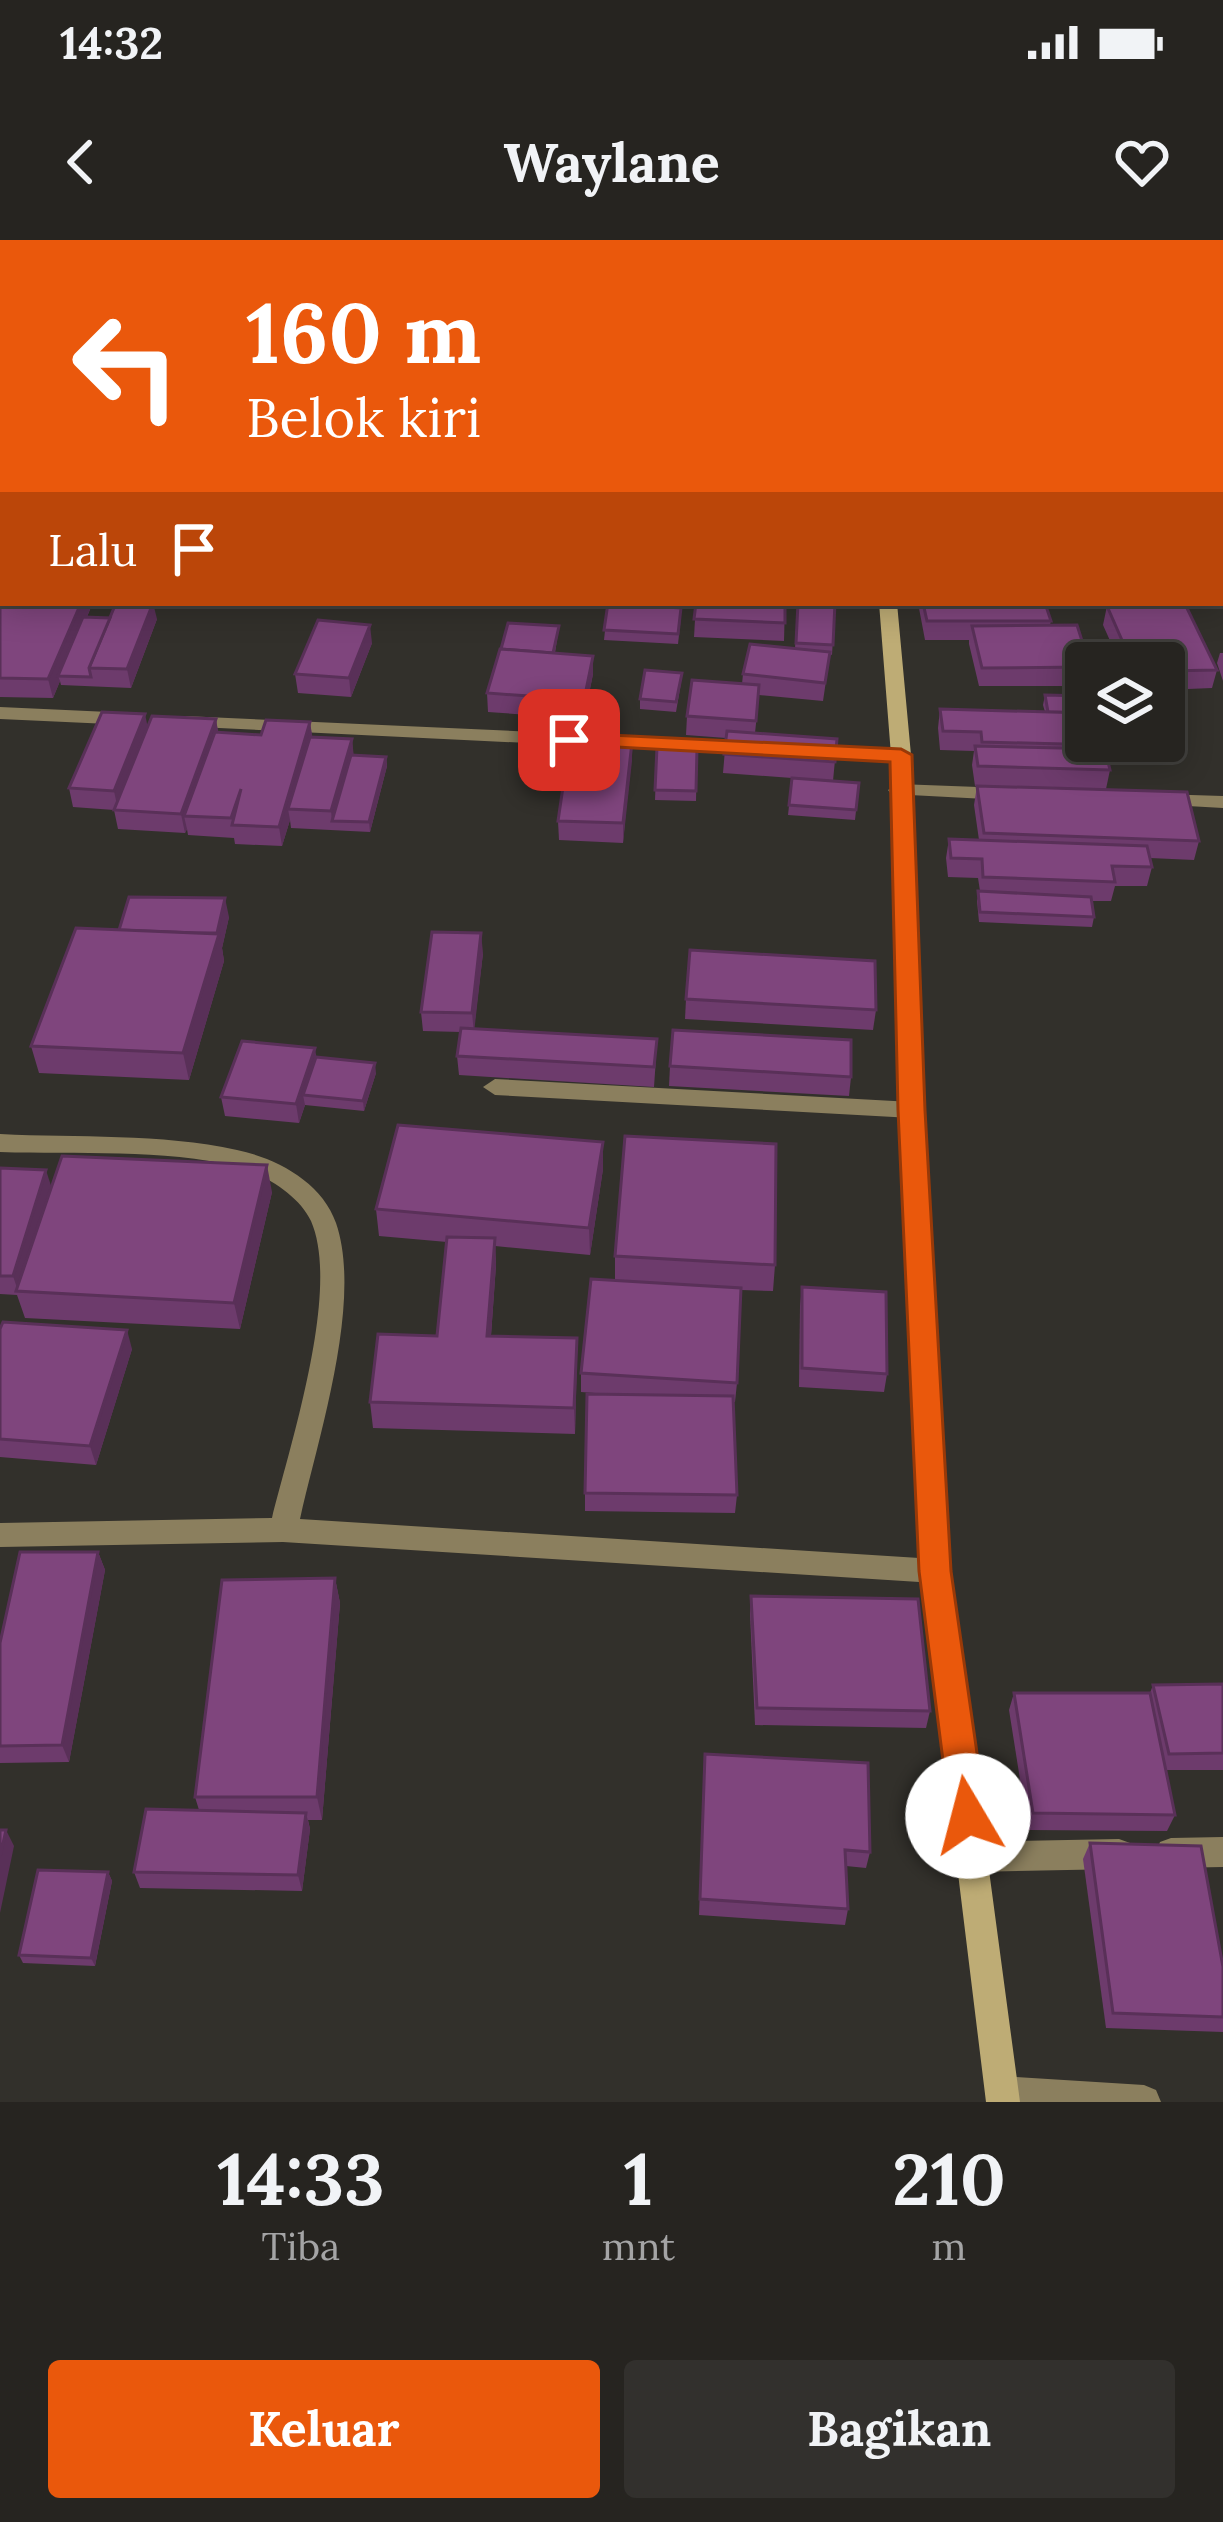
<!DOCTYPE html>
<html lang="id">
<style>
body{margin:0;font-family:Lora,serif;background:#32302d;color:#f1f3f6;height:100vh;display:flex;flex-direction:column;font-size:45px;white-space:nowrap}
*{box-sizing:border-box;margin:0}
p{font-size:39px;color:#a4a4a5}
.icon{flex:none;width:66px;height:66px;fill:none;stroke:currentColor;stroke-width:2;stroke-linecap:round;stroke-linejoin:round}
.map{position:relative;height:1862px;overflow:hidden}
.sheet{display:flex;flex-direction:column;background:#262420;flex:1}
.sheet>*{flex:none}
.guide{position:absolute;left:0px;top:0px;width:1224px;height:366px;box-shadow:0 6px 30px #0003,0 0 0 3px #42413e;background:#ea580c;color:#fff;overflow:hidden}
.tools{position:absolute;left:1065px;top:402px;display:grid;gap:24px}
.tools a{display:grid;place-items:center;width:120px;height:120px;border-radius:12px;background:#262420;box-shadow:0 6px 30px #0003,0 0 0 3px #42413e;font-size:60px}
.pin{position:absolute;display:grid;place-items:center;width:102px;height:102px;color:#fff;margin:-51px;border-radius:24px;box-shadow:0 6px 18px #0006}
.me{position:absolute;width:132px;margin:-66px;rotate:352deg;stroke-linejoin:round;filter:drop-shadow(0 0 9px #0008)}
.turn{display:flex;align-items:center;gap:42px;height:252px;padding:0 48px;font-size:54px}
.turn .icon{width:156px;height:156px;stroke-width:2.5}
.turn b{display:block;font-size:84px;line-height:102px}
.then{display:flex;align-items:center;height:114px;padding:0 48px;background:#0003;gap:24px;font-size:45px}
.eta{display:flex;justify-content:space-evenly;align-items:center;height:204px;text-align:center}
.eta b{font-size:72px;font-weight:700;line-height:84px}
.action{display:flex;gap:24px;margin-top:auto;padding:24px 48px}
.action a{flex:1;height:138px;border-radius:12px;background:#ea580c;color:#fff;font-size:48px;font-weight:700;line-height:138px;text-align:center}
.action a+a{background:#32302d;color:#f1f3f6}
.status{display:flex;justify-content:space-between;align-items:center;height:84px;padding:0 60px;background:#262420;direction:ltr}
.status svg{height:33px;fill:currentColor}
header{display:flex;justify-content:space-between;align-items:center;height:156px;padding:0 48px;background:#262420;font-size:54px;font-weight:700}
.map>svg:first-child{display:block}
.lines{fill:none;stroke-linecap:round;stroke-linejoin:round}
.street{fill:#8b7f5e;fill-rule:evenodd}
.secondary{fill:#beac75;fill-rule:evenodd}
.wall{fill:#6d3b6c}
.shaded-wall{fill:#593058}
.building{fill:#7f457d;stroke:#593058;stroke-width:3}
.route{fill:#ea580c;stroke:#983908;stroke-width:3}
</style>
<div class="status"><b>14:32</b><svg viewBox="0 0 49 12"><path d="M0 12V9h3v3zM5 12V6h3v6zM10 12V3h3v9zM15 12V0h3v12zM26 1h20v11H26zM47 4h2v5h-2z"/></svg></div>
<header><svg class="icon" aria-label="back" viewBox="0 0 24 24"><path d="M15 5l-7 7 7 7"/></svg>Waylane<svg class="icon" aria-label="heart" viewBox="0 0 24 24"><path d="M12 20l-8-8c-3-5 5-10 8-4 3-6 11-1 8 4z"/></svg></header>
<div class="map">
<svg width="1223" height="1862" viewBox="0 0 1223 1862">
<rect width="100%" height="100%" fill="#32302b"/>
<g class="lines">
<g class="street">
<polygon points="172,0 233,0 236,3 171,3"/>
<rect x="0" y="36" width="3" height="8"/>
<rect x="1221" y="37" width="2" height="8"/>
<rect x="0" y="284" width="3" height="10"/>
<rect x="1221" y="351" width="2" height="10"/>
<polygon points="0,467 131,473 140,479 131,485 0,479"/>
<polygon points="184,476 754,502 764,508 754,514 177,486 177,478"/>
<polygon points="807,505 901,509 911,515 901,521 800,515 797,511"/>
<polygon points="898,544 1005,548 1015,554 1005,560 891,554 888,550"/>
<polygon points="1159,554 1223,556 1223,568 1152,564 1149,560"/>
<polygon points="495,839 912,862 924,870 912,878 495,855 483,847"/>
<path d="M0,894c78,4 160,-1 237,16 39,8 85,32 99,73 27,79 -18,215 -36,296l635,40 10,3 4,9 -4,9 -10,3 -652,-41 -283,5v-24l272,-5c18,-73 69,-228 39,-297 -12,-26 -47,-47 -73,-54 -76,-19 -160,-12 -238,-15z"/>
<polygon points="1223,1597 1223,1627 1171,1628 1160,1624 1155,1613 1160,1602 1171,1598"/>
<polygon points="1119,1599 1130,1603 1135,1614 1130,1625 1119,1629 973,1632 962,1628 957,1617 962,1606 973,1602"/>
<polygon points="1002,1836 1144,1845 1156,1850 1161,1862 989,1862 985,1853 990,1841"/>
</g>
<g class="secondary">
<rect x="851" y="0" width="14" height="3"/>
<polygon points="879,363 897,363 911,515 924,870 949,1331 1020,1862 986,1862 921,1331 900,870 891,515"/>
</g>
</g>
<g class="wall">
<rect x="658" y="0" width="67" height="3"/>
<polygon points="735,0 820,0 819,3 735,3"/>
<polygon points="1121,0 1223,0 1223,27 1221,26 1221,3 1122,3"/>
<rect x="1221" y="46" width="2" height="127"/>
<polygon points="1222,181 1223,181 1223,219 1221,211"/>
<polygon points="3,191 3,253 0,253 0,197"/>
<polygon points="0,346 3,363 90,363 91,367 87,377 157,379 131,448 61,445 60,441 53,458 0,457"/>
<polygon points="539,363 593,363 592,366"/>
<polygon points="608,363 679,363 681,377 678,404 604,400"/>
<polygon points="696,363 785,363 784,401 694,397"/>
<polygon points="798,363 835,363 832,415 830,414 823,461 759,455 755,493 837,499 833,541 859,543 855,580 788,575 792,538 723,533 726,498 686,495 687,476 742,444 743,434 795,408"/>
<polygon points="918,363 1045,363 1051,381 1050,385 1086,423 1086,446 979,446 969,404 969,400 925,400"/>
<polygon points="1107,366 1217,430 1212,448 1164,450 1164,423 1120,423 1103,385"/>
<polygon points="559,386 555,413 593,434 584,479 488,472 487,453"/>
<polygon points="372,403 351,457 298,453 295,434"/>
<polygon points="1220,413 1223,413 1223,441 1217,423"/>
<polygon points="681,443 676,472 640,469 640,459"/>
<polygon points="1045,455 1103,505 1103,509 1110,530 1106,549 975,546 972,525 974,511 940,510 938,488 940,469 1045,472 1043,465"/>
<polygon points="216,479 218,492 261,495 310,482 312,497 352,499 353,515 386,517 387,526 370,592 291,588 290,580 282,606 235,604 234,598 188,595 187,589 185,593 118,589 114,570 73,567 69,548 148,486"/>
<polygon points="632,502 623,603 559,600 558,581"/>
<polygon points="657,507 697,508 696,561 655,560"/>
<polygon points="977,546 1199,601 1194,620 1150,618 1152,627 1147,646 1115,646 1111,661 1092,661 1094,677 1092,687 979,682 977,661 980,651 978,638 948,637 946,618 949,599 979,600 974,565"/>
<polygon points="229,677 222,708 224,721 189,840 39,833 31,806 119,690"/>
<polygon points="483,713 474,788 656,818 654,847 459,835 457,816 461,792 423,791 421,772"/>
<polygon points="686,759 876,770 873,790 685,779"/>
<polygon points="316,817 376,833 364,871 305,865 299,883 225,876 221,857"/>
<polygon points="670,826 851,837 849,856 669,846"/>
<polygon points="603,902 603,929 590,1015 495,1006 496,1025 491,1096 577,1098 575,1194 373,1188 370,1162 437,1096 447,1002 379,996 376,969"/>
<polygon points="0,928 51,947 272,952 240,1089 25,1078 17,1055 0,1054"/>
<polygon points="615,1016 775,1025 773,1051 741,1050 737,1143 735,1162 733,1162 737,1255 735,1273 585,1271 585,1253 622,1155 581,1152 581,1133 615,1040"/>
<polygon points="802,1047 887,1134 884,1152 799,1147 800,1066"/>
<polygon points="0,1089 132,1109 96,1225 0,1217"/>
<polygon points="98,1312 105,1330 69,1522 0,1523 0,1403"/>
<polygon points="335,1338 340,1363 322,1580 308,1580 310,1589 302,1651 140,1648 134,1632 199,1570 195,1557"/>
<polygon points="751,1356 930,1471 926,1488 755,1485 750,1374"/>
<polygon points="1223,1444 1223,1530 1166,1530 1175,1575 1167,1591 1028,1590 1009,1470 1014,1453 1150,1453 1153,1445"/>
<polygon points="705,1514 870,1612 866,1628 846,1626 848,1669 845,1685 699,1675"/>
<polygon points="1090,1603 1223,1727 1223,1792 1106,1788 1083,1619"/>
<polygon points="108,1632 112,1641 95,1726 23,1723 19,1715"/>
</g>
<g class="shaded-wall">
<polygon points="81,363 90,363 91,367 62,436 58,436 60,441 53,458 48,439"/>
<polygon points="153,363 157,379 131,448 127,429"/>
<polygon points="370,385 372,403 351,457 349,438"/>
<polygon points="593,416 593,434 584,479 584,460"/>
<polygon points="145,474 149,493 118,570 114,551"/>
<polygon points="216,479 219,498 184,576 187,589 185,593 181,574"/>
<polygon points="310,482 313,501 288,569 290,580 282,606 279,587"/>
<polygon points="352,499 354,518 332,581 331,571"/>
<polygon points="632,502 632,521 623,603 623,583"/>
<polygon points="386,517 387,526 370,592 369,582"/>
<polygon points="225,658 229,677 222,708 224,721 189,840 183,813"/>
<polygon points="481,693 483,713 474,793 472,773"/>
<polygon points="315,808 318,827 303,855 305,865 299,883 296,864"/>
<polygon points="375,823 376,833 364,871 363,861"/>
<polygon points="603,902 603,929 590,1015 589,988"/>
<polygon points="267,925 272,952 240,1089 234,1063"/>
<polygon points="46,930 52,949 18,1051 13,1036"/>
<polygon points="495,998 496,1025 489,1123 487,1096"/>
<polygon points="127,1090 132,1109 96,1225 90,1206"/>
<polygon points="577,1098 577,1124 575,1194 574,1168"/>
<polygon points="98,1312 105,1330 69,1522 62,1505"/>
<polygon points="335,1338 340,1363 322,1580 317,1557"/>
<polygon points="306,1573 310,1589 302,1651 298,1635"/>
<polygon points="6,1590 14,1606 0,1673 0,1617"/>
<polygon points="108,1632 112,1641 95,1726 91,1718"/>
</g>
<g class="building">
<polygon points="95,0 202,0 201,3 93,3"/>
<polygon points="234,0 279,0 278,3 233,3"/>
<polygon points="289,0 314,0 313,3 288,3"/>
<polygon points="360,0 385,0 384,3 359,3"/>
<polygon points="441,0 464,0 463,3 441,3"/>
<polygon points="1127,0 1180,0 1181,3 1128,3"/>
<polygon points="1185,0 1223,0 1223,10 1221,10 1221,3 1186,3"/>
<polygon points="406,1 438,2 406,3"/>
<rect x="1221" y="46" width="2" height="36"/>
<rect x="1221" y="93" width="2" height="62"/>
<polygon points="3,191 3,235 0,235 0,197"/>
<rect x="1221" y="247" width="2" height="33"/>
<rect x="0" y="290" width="3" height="43"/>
<polygon points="0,346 3,346 3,363 81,363 48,439 0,438"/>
<polygon points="116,363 153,363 127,429 89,428"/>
<polygon points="608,363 681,368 678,394 604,390"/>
<polygon points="696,363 785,363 785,383 694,379"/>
<polygon points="798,363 835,363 833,405 796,403"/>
<polygon points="923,363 1045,363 1051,381 927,381"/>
<polygon points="1185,364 1217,430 1164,431 1164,423 1132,423 1107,366"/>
<polygon points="83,377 110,378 89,428 91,437 58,436"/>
<polygon points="318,380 370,385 349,438 295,434"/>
<polygon points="508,383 559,386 553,413 501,409"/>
<polygon points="1077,385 1089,423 1086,423 1086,427 982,428 972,386"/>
<polygon points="750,404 830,412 825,443 743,434"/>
<polygon points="500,409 593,416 584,460 487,453"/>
<polygon points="645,430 682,433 676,462 640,459"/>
<polygon points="692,440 759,445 756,481 687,476"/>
<polygon points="1045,455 1086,456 1086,473 1048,472"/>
<polygon points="940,469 1086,473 1086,501 1103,501 1103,505 982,502 981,492 943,491"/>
<polygon points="102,472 145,474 114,551 69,548"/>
<polygon points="152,476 216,479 181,574 114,570"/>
<polygon points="266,480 310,482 279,587 232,585 241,549 231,578 184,576 215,492 261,495"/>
<polygon points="727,491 837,499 835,522 724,514"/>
<polygon points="310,497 352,499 331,571 288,569"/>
<polygon points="570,499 632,502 623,583 558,581"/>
<polygon points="975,506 1105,509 1110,530 978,526"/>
<polygon points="657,507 697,508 696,551 655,550"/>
<polygon points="351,515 386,517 369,582 332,581"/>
<polygon points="792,538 859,543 856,570 789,565"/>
<polygon points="977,546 1187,552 1199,601 984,593"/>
<polygon points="949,599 1147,606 1152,627 1112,626 1115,642 983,637 982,619 951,618"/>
<polygon points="978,651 1091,657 1094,677 980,672"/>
<polygon points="129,657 225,658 217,693 196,693 119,690"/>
<polygon points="76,688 219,694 183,813 31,806"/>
<polygon points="432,692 481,693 472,773 421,772"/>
<polygon points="690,710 875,721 876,770 686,759"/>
<polygon points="461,788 657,799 654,827 457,816"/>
<polygon points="673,790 851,800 851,837 670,826"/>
<polygon points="242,801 315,808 296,864 221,857"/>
<polygon points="316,817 375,823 363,861 303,855"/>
<polygon points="398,885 603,902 589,988 376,969"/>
<polygon points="625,896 776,904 775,1025 615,1016"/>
<polygon points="62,916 267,925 234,1063 16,1051"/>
<polygon points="0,928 46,930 13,1036 0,1036"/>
<polygon points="447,997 495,998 487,1096 577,1098 574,1168 370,1162 378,1094 437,1096"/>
<polygon points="591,1039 741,1048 737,1143 581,1133"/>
<polygon points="802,1047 886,1052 887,1134 802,1128"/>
<polygon points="3,1082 127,1090 90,1206 0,1199 0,1089"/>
<polygon points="587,1154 733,1156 737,1255 585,1253"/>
<polygon points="20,1312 98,1312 62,1505 0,1506 0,1403"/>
<polygon points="335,1338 317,1557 195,1557 222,1340"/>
<polygon points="751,1356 918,1359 930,1471 757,1468"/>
<polygon points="1223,1444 1223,1513 1169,1514 1153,1445"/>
<polygon points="1014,1453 1150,1453 1175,1575 1033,1573"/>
<polygon points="705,1514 868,1523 870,1612 845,1610 848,1669 700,1659"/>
<polygon points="146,1569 306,1573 298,1635 134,1632"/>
<polygon points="0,1590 6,1590 0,1617"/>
<polygon points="1090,1603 1201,1606 1223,1727 1223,1777 1113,1773"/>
<polygon points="38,1630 108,1632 91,1718 19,1715"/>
</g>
<polygon class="route" points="569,493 901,509 912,515 925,870 951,1331 986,1576 981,1588 968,1593 956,1588 950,1576 919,1331 898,870 890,522 561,504 558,500"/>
</svg>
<div class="tools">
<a><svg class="icon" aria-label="layers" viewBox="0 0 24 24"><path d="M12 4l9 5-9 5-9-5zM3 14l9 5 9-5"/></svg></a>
</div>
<div class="pin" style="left:569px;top:500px;background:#d93025"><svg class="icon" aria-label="arrive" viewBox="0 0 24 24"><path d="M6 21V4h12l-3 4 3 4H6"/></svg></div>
<svg class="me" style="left:968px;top:1576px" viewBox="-20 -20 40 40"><circle r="19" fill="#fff"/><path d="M0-13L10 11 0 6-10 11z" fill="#ea580c"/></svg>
<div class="guide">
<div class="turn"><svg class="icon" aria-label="left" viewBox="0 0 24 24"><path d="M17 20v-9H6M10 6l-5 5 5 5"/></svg><div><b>160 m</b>Belok kiri</div></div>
<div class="then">Lalu<svg class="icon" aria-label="arrive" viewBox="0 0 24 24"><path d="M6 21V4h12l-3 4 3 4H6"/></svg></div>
</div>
</div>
<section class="sheet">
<div class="eta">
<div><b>14:33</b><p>Tiba</p></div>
<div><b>1</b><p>mnt</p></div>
<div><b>210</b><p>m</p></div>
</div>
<div class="action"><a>Keluar</a><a>Bagikan</a></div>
</section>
